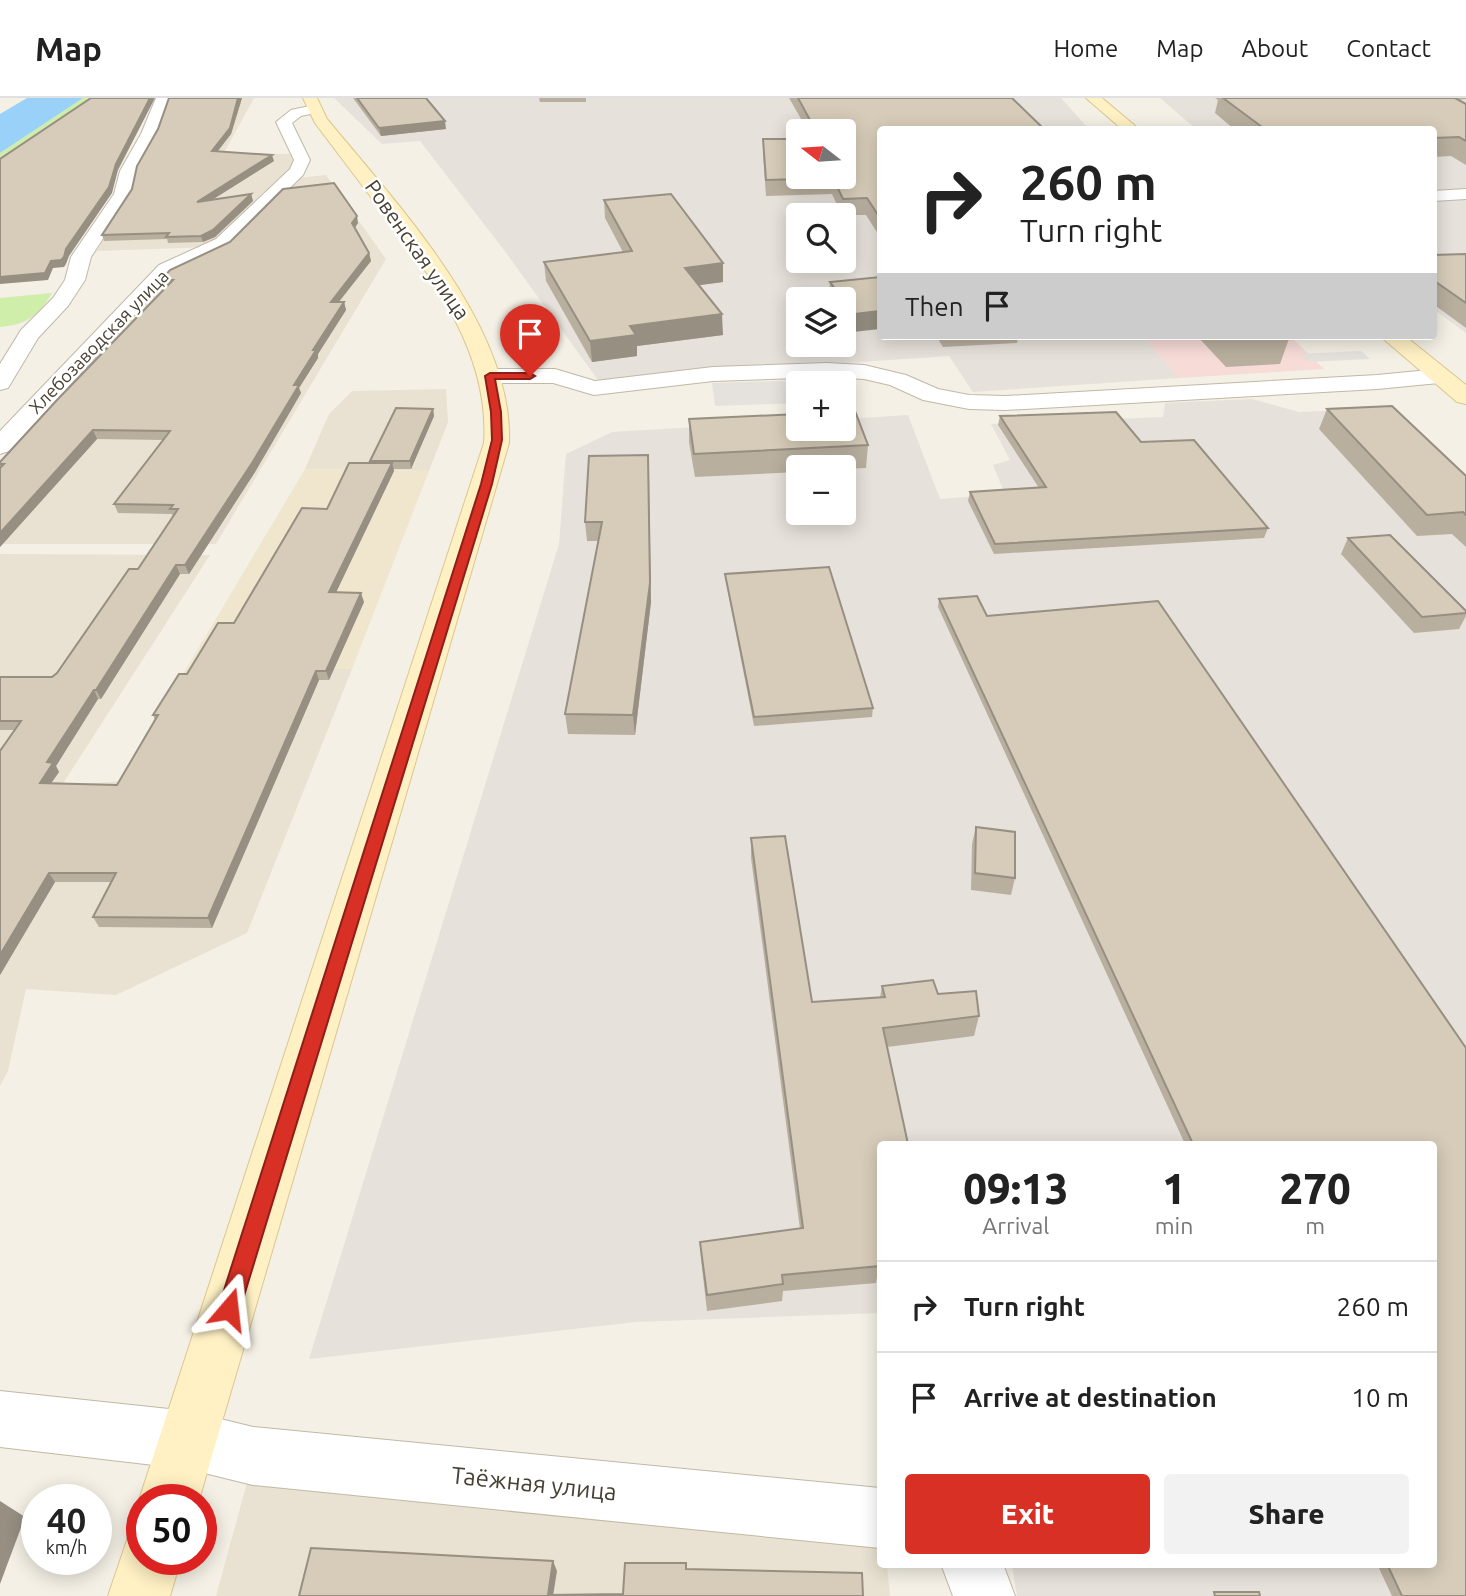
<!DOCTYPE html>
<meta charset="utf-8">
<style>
body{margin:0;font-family:Ubuntu,sans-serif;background:#f2f2f2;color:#222;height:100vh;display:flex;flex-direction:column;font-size:26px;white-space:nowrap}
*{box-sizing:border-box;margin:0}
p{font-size:23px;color:#767676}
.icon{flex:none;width:38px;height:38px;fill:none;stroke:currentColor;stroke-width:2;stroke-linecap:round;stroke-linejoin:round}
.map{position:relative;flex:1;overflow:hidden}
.details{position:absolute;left:877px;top:1043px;width:560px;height:427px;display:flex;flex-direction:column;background:#fff;border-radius:7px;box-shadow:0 4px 18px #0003}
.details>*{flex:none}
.guide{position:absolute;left:877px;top:28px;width:560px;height:214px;border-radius:7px;box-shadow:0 4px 18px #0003;background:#fff;color:#222;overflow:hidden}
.needle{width:46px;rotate:287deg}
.buttons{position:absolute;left:786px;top:21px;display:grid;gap:14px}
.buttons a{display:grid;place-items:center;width:70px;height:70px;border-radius:7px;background:#fff;box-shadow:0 4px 18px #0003;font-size:35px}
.speed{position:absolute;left:21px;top:1386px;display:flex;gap:14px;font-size:35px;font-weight:700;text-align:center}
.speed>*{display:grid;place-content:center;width:91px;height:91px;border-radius:50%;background:#fff;box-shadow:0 4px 18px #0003;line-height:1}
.speed small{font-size:18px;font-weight:400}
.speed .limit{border:10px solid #d22;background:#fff;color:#111}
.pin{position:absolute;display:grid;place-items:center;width:60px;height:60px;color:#fff;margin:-72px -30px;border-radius:50% 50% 50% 0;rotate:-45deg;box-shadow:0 0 7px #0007}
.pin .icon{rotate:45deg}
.me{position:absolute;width:77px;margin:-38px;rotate:17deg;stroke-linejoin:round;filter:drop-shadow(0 0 5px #0008)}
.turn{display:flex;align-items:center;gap:24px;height:147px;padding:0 28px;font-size:32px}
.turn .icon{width:91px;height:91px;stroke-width:2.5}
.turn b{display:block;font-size:49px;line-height:60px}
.then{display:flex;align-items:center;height:66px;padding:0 28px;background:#0003;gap:14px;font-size:26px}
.eta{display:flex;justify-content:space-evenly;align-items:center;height:119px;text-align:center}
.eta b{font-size:42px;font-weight:800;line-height:49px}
.button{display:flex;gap:14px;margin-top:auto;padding:14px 28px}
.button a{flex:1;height:80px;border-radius:7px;background:#d93025;color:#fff;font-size:28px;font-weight:800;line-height:80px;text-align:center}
.button a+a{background:#f2f2f2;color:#222}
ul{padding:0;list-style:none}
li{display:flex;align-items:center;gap:21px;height:91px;padding:0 28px;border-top:2px solid #e0e0e0}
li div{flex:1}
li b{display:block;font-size:26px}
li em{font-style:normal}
header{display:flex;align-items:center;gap:42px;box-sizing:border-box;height:98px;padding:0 35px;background:#fff;border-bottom:2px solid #e0e0e0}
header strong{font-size:33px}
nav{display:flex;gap:38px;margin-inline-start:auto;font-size:24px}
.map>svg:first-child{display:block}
.residential{fill:#e9e2d2}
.industrial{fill:#e6e1da;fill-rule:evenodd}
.education{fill:#efe6cd}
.medical{fill:#f7dbd7}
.green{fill:#ceeea9}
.parking{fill:#e5e2de}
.water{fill:#9ad1f9}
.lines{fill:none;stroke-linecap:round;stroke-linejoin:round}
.street-casing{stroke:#c1b8a6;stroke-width:2}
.secondary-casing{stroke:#d9c78f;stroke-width:2}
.street{fill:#fff;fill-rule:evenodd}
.secondary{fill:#fff1c4;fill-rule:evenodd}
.wall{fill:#b9af9f}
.shaded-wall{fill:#968f82}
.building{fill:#d7ccb9;stroke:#968f82;stroke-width:2}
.route{fill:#d93025;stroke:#8d1f18;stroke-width:2}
.labels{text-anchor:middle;stroke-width:5;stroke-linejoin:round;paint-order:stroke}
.far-street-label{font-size:18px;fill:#484034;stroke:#fff}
.street-label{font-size:21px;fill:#484034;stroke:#fff}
.near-street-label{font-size:24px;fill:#484034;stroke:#fff}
</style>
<header>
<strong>Map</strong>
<nav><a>Home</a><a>Map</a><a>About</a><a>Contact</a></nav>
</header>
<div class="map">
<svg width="1466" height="1498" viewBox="0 0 1466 1498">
<rect width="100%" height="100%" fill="#f4f0e5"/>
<g class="residential">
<polygon points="170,0 254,0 224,55 290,56 293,63 289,78 213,149 97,153 121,114"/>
<polygon points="326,77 386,161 216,446 0,446 0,368 57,303 170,178 296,80"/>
<polygon points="446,291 448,324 429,373 305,371 329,316 352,293"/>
<polygon points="0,456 210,457 62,687 125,683 186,571 352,571 247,835 116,897 26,891 8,973 0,988"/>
<polygon points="248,1381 880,1445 880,1466 887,1467 890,1498 216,1498"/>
</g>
<g class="industrial">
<path d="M334,0h727l28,31 -209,1v206h263l36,42 -206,14 -24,-36 -351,24 -91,-126 -87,-113 -38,3zM798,33h46v46h-46zM798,117h46v46h-46zM798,201h46v46h-46z"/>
<polygon points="1160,0 1466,0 1466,235 1433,211 1433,32 1196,31"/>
<path d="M1252,301l47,13 73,-3 94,86v1101h-449l-5,-31 421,-1v-420h-553v169l-244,9 -327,37 250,-815 7,-90 46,-22 186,-11v8h46v-10l64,-4 32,84 65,-5 -12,-29 17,-5 -19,-36 172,-7 2,-14zM798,369h46v46h-46z"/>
</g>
<polygon class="education" points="305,371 429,373 352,571 186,571"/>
<polygon class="medical" points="1143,238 1290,238 1324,271 1179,280"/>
<g class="green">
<polygon points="83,0 97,0 83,5 0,63 0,55"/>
<path d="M52,195c-13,22 -26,32 -52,34v-29z"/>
</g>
<g class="parking">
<polygon points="1361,253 1370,261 1308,264 1299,256"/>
<polygon points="843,281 851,304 844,304 844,285 798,285 798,305 715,308 712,285"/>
</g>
<polygon class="water" points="27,0 83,0 0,55 0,16"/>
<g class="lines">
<g class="street-casing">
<g id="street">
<polygon points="156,0 170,0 157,36 136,73 132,96 91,159 85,182 68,208 38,240 8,290 0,292 0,266 21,232 53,200 65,182 71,159 114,96 120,73 141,36"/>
<polygon points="314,7 321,11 319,14 301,18 292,25 310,62 303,77 230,149 173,175 9,353 0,356 0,333 159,167 216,141 290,71 294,62 276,24 291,12"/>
<polygon points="1466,91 1466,101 1433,103 1433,93"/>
<polygon points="826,265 864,267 906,277 938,291 969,297 1005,298 1377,277 1439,271 1447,273 1451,278 1447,283 1439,285 1377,291 1005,312 969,311 923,302 890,287 864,281 826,279 713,283 594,297 553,285 490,285 482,283 478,278 482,273 490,271 555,271 595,283 713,269"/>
<polygon points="0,1293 188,1313 253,1329 880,1390 880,1450 253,1387 188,1371 0,1349"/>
<polygon points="941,1466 1003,1466 1015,1498 953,1498"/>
</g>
</g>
<g class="secondary-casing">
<g id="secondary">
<path d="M303,0h14l10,21c70,85 187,208 182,324l-310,1057h-57v6l-3,-6 345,-1057c6,-89 -50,-163 -101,-230 -23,-30 -45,-60 -68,-90z"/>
<polygon points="1086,0 1102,0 1140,32 1123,32"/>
<polygon points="1380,238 1405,238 1466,287 1466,306 1457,304"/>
<polygon points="142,1434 142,1461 181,1461 170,1498 108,1498 128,1439"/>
</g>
</g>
<use href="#street" class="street"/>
<use href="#secondary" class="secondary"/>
</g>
<g class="wall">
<polygon points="169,0 242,0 231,36 218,53 274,63 212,102 251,96 253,103 215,139 203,144 168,145 167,141 104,143 102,137 132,91 158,31"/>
<polygon points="353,0 426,0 446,31 381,38"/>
<polygon points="539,0 586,0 586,4 540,4"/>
<polygon points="789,0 1012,0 880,32 880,139 866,117 842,117 832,96 766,98 763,56 763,41 798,79 844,33 808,33"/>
<polygon points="1215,0 1466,0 1466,1 1458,2 1466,6 1466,67 1451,58 1433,59 1433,32 1235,32 1215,15 1218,2"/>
<polygon points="604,102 723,184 699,187 723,237 637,248 637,258 592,264 546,183 544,164 623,154 605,120"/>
<polygon points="358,125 355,130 369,155 371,163 339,204 344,204 346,212 318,256 318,260 299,290 301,295 255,374 189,476 180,476 101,601 98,601 56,668 59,674 51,685 117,687 155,622 153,617 187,576 234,525 327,411 371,365 370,363 433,311 434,318 411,371 394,371 394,373 336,494 364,504 329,582 319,582 212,830 99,829 93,819 111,784 55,784 0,877 0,653 15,632 0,632 0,579 52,579 57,575 138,471 173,419 172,416 118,415 114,406 163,342 97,341 0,449 0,364 166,190 163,190 161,182"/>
<polygon points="1466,156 1466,230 1433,206 1433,157"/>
<polygon points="880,179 853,234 844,222 844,201 829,201 830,184"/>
<polygon points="936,238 1018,238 1017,245 943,249"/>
<polygon points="1197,238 1290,238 1280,266 1226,269"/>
<polygon points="1327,311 1466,378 1466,449 1452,436 1417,438 1319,331"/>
<polygon points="1000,318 1141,344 1268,430 1264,440 994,456 968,403 970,394 1039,390 998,327"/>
<polygon points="689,321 868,347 866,370 844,371 844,369 798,369 798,374 695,379 689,344"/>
<polygon points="649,375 651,504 635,637 568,636 565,616 598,443 587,443 585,424"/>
<polygon points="1348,440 1466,513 1466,518 1459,531 1414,535 1341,456"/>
<polygon points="725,476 873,610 872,619 754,628 726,484"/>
<polygon points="977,498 987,518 1158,503 1466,950 1466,1498 1392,1498 1377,1466 1433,1466 1433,1046 1185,1046 938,509 939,501"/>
<polygon points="976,729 1015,780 1011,797 971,792 972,746"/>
<polygon points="751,740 812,904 880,900 882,888 938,896 979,918 974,938 887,949 880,1046 880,1179 877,1179 876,1185 783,1193 782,1203 707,1213 701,1161 700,1144 800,1131 751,760"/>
</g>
<g class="shaded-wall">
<polygon points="150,0 155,0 118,72 112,95 69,158 66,166 64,169 53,170 48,182 0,186 0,179 51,163 66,151 116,66"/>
<polygon points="238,0 242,0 231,36 213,59 212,53"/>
<polygon points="445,23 446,31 381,38 379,30"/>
<polygon points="272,57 274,63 199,110 197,104"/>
<polygon points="251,96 253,103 215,139 203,144 201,138"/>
<polygon points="357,118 358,125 353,132 352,125"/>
<polygon points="369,155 371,163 333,211 331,204"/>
<polygon points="723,165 723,184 686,189 685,170"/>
<polygon points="344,204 346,212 318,256 318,260 299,290 301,295 255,374 189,476 185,467 294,287 313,252"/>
<polygon points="880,213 880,231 853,234 854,216"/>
<polygon points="722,216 723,237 637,248 637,258 592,264 590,243 630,228"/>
<polygon points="433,311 434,318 411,371 410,363"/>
<polygon points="93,332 97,341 0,449 0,435"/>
<polygon points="648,357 651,504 635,637 633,617"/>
<polygon points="392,365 394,373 332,503 329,494"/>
<polygon points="176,467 180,476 101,601 96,592"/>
<polygon points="361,495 364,504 329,582 326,573"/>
<polygon points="316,573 319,582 212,830 208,820"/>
<polygon points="94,592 98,601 56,668 59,674 45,694 40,685 47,664"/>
<polygon points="49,775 55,784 0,877 0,857"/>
<polygon points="0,1403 25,1419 0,1486"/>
<polygon points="553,1463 557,1473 553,1498 548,1498"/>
</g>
<g class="building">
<polygon points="91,0 150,0 116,66 109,89 66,151 64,159 61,162 51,163 45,175 0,179 0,61"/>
<polygon points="169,0 238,0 230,30 212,53 272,57 197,104 251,96 213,132 201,138 166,139 169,135 102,137 132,91 137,68 158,31"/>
<polygon points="357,0 426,0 445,23 379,30"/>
<polygon points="798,0 1012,0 1045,32 880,32 880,120 867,100 843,101 833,80 766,82 763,41 798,41 798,79 844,79 844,33 816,33"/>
<polygon points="1223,0 1455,0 1466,6 1466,43 1459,39 1433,40 1433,32 1266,32"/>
<polygon points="334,85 357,118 352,125 369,155 331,204 344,204 313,252 316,252 294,287 299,287 252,365 185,467 176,467 96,592 94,592 47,664 53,665 40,685 117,687 158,617 153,617 179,576 187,576 218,525 234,525 302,410 327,411 349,365 392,365 329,494 361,495 326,573 316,573 208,820 93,819 116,775 49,775 0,857 0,653 21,623 0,623 0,579 52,579 57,575 129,471 138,471 178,411 170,411 173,407 114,406 170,333 93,332 0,435 0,370 4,366 0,366 0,364 57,302 173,182 161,182 170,172 230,144 283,91"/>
<polygon points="671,96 723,165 685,170 722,216 630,228 636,237 590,243 544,164 632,153 604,102"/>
<polygon points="1466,156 1466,205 1433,182 1433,157"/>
<polygon points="880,179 880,213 854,216 830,184"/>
<polygon points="1392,308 1466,378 1466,417 1463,414 1427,417 1327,311"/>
<polygon points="396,310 433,311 410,363 370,363"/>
<polygon points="855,313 868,347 694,356 689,321 798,316 798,331 844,331 844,314"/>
<polygon points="1116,314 1141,344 1194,342 1268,430 995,446 970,394 1046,389 1000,318"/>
<polygon points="648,357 650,485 633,617 565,616 602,424 585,424 589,358"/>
<polygon points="1390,437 1466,513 1466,515 1422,519 1348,440"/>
<polygon points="829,469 873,610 754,619 725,476"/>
<polygon points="977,498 987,518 1158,503 1466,950 1466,1498 1402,1498 1387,1466 1433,1466 1433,1046 1193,1046 939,501"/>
<polygon points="976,729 1015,734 1015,780 975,775"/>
<polygon points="785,738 812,904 885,899 882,888 933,882 938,896 976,893 979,918 883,930 908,1046 880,1046 880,1162 879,1162 880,1168 782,1177 783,1186 707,1197 700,1144 803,1130 751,740"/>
<polygon points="311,1450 553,1463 548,1497 623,1496 625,1465 686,1465 686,1471 862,1475 863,1498 299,1498"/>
<polygon points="1214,1494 1259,1494 1260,1498 1215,1498"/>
</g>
<polygon class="route" points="490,275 530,275 535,278 530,281 495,281 501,314 502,342 492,386 240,1211 237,1218 229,1222 221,1218 218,1211 481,386 492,342 491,314 485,278"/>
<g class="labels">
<g class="far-street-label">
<text transform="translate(99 244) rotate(-46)" y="6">Хлебозаводская улица</text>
</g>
<g class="street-label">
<text transform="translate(417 152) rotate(55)" y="7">Ровенская улица</text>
</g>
<g class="near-street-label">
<text transform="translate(534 1386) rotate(6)" y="8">Таёжная улица</text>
</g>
</g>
</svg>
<div class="buttons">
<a><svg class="needle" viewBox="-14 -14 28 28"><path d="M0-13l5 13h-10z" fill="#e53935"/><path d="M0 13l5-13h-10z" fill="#767676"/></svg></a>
<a><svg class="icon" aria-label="search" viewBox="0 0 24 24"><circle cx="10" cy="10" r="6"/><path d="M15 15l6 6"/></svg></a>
<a><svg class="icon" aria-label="layers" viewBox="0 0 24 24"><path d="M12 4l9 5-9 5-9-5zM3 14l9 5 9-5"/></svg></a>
<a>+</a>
<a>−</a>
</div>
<div class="speed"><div>40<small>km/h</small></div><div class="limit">50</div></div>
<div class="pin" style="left:530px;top:278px;background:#d93025"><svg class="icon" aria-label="arrive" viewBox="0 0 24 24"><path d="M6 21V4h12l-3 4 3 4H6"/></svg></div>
<svg class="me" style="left:229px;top:1211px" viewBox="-20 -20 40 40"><path d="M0-17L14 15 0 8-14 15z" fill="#d93025" stroke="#fff" stroke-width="4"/></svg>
<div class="guide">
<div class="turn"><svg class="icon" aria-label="right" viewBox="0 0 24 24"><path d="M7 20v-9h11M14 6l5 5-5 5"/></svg><div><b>260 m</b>Turn right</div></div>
<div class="then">Then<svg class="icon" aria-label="arrive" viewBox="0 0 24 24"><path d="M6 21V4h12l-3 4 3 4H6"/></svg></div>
</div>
<section class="details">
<div class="eta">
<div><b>09:13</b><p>Arrival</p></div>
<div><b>1</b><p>min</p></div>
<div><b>270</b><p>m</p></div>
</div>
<ul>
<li><svg class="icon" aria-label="right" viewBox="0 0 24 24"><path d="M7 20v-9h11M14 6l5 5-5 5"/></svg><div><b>Turn right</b></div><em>260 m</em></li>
<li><svg class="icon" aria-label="arrive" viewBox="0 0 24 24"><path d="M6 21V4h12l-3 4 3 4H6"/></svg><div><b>Arrive at destination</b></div><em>10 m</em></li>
</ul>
<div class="button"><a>Exit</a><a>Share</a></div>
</section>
</div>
